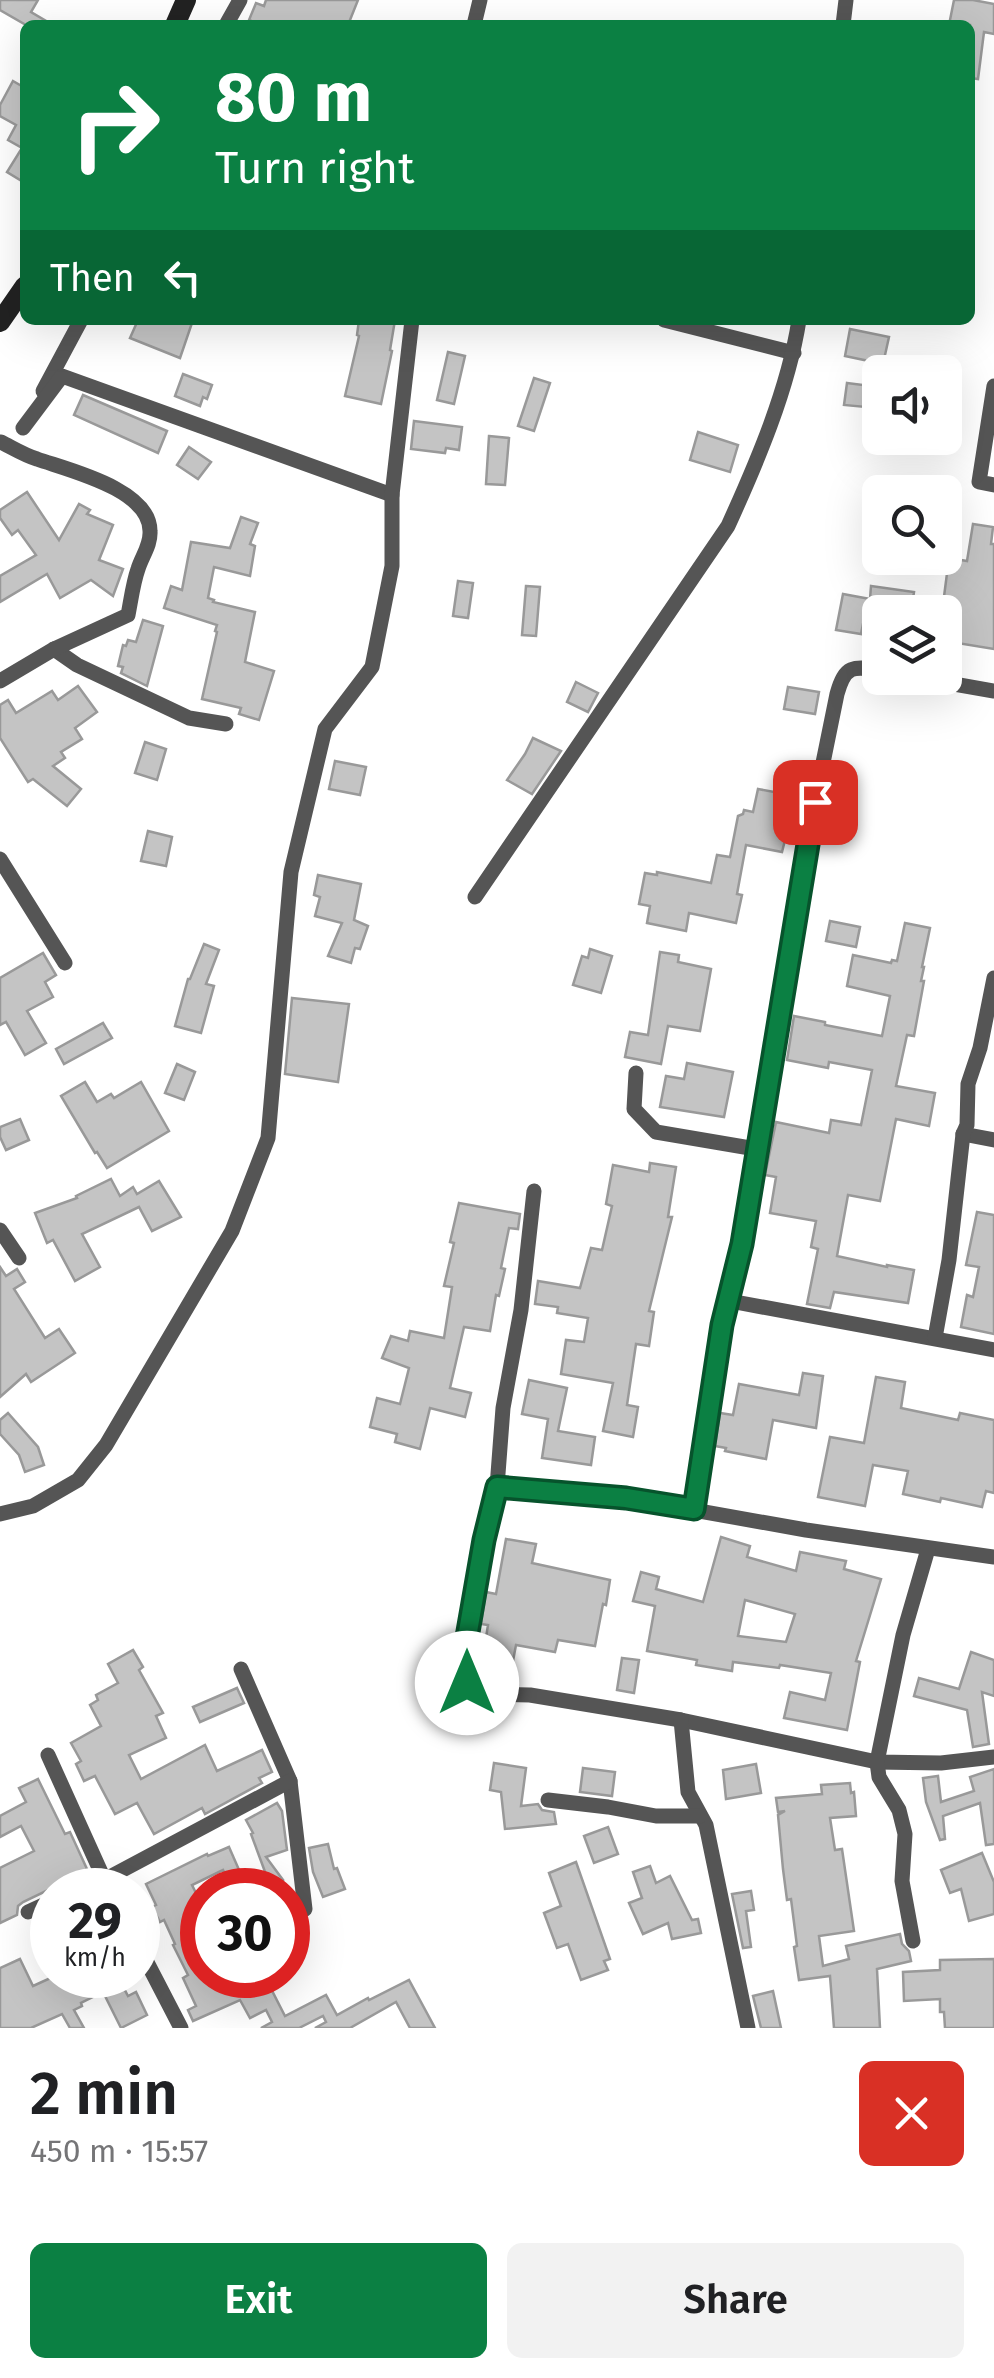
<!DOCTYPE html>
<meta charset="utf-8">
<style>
body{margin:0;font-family:"Fira Sans",sans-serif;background:#f2f2f2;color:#202124;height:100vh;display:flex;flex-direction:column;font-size:38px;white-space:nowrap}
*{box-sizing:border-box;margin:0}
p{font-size:32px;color:#757577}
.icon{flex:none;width:55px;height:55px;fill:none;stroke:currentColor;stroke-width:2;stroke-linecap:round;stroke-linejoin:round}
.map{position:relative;height:2028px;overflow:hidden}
.side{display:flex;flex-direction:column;background:#fff;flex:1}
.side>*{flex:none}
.hud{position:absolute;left:20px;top:20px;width:955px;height:305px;border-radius:15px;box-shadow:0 10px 40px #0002;background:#0b8043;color:#fff;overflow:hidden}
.buttons{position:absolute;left:862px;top:355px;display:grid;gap:20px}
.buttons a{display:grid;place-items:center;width:100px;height:100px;border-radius:15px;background:#fff;box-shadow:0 10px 40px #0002;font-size:50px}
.speed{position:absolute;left:30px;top:1868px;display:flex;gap:20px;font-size:50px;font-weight:700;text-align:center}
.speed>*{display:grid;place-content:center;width:130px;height:130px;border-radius:50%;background:#fff;box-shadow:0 10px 40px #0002;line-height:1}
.speed small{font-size:25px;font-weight:400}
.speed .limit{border:15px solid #d22;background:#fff;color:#111}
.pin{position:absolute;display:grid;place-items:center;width:85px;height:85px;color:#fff;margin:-42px;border-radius:20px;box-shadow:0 5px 15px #0006}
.me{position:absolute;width:110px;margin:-55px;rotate:0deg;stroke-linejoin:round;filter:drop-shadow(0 0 8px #0008)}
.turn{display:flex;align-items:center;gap:35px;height:210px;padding:0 30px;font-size:45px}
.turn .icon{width:130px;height:130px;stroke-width:2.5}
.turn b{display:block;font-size:70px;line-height:85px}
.then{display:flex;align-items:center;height:95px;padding:0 30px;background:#0003;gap:20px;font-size:38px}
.round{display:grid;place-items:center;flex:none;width:105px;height:105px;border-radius:15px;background:#f2f2f2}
.overview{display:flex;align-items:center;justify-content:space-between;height:170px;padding:0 30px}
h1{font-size:60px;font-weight:600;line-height:75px}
.primary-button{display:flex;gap:20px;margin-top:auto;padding:20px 30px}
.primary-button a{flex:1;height:115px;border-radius:15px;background:#0b8043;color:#fff;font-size:40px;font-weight:600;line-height:115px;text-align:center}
.primary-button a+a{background:#f2f2f2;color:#202124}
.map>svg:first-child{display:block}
.building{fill:#c4c4c4;stroke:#999;stroke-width:2.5;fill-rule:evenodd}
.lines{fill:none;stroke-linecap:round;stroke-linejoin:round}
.minor{stroke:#555;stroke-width:15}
.secondary{stroke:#222;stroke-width:20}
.route-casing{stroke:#07532c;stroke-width:25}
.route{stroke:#0b8043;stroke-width:18}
</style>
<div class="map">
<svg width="994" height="2028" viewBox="0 0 994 2028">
<rect width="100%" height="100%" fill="#fff"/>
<g class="building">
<polygon points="0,0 38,0 31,12 53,25 26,25 0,10"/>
<polygon points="266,0 358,0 348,25 260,25 249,20 256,3 264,6"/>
<polygon points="954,0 973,0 994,4 994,34 984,32 978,79 970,78 970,25 949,25"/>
<polygon points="13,81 25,88 25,183 7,172 22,148 8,140 16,125 0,116 0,105"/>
<polygon points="138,320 193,320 180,358 130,338"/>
<polygon points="359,320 395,320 390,350 392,351 381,404 345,396 359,336 357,335"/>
<polygon points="850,329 889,337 883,364 845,356"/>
<polygon points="448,352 465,356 454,404 437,400"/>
<polygon points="183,374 212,385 207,399 203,397 200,406 175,396"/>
<polygon points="534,378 550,383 534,431 518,426"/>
<polygon points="847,383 879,387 876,408 844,405"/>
<polygon points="83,395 167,431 158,453 74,415"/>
<polygon points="414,421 462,427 459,450 446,448 445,453 411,449"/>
<polygon points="698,432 738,445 730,472 690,460"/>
<polygon points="489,436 509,438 505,485 486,484"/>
<polygon points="189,447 211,462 198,479 177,465"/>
<polygon points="27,492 59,540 79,504 90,510 87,514 113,525 99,560 123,569 113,596 91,580 60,598 47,574 0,602 0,576 36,555 18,530 12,535 0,518 0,510"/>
<polygon points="241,517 258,523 250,544 255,546 250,576 214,567 208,598 214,600 213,602 255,612 245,662 274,671 259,720 239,714 241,708 202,699 217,632 215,631 217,625 164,608 171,586 182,590 191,542 230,548"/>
<polygon points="973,524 993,527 991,544 994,544 994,649 945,641 945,612 942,612 949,558 967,561"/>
<polygon points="458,581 473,583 468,618 453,616"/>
<polygon points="526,586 540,587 536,636 522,635"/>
<polygon points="871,586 914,592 911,612 880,612 880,621 864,619 861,634 836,630 843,594 870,599"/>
<polygon points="143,620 163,626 147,686 121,673 123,667 118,666 123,645 126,646 128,640 136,642"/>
<polygon points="576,682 598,693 588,712 567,702"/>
<polygon points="78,686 97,712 75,728 82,739 61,752 65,758 53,766 81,789 67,806 33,779 28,782 0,738 0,705 8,700 16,713 52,691 58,700"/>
<polygon points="788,687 819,692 815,714 784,709"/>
<polygon points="533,738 561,751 532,794 507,780 525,754"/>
<polygon points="145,742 166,749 157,780 135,773"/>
<polygon points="335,761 366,767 360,795 329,789"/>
<polygon points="758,789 796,796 782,852 746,845 737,894 742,895 736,923 689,913 686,931 647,923 650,906 639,904 645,873 657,875 657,872 711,883 717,855 730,857 738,816 743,814 744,810 753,812"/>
<polygon points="148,831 172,837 166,866 141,861"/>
<polygon points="318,875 361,884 354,920 368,926 360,949 355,948 351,963 328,956 342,923 315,916 320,897 314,895"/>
<polygon points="830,921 860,927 856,947 826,941"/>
<polygon points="905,923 930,928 922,967 924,967 921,981 924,981 914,1036 907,1035 896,1086 935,1093 929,1126 896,1119 880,1201 848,1195 837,1256 887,1267 887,1265 914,1270 908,1303 834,1292 830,1308 807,1304 818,1249 811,1247 816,1221 770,1213 776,1177 765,1175 776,1122 829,1133 831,1120 861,1125 872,1070 829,1062 828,1068 787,1060 794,1016 825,1022 825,1025 882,1036 890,996 847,986 853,955 891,963 892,960 897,961"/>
<polygon points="204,944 219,950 206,984 214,986 201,1033 175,1026 188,979 190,979"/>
<polygon points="590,949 612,956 601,993 573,985 582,956 588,958"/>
<polygon points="660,952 679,955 678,962 711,969 700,1031 668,1026 661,1064 625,1057 630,1032 648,1035"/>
<polygon points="43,953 56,975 45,982 53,997 27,1011 46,1043 25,1055 6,1022 0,1025 0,978"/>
<polygon points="292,998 349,1004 338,1082 285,1074"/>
<polygon points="103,1023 112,1038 64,1064 56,1049"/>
<polygon points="687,1063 733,1072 724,1117 660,1107 666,1076 684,1079"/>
<polygon points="177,1064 195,1072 184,1100 165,1093"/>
<polygon points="85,1082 97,1102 111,1094 114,1098 141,1082 169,1131 107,1168 97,1152 95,1153 61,1096"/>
<polygon points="20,1119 29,1140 6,1150 0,1137 0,1127"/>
<polygon points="650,1163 676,1167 668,1217 672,1217 649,1311 654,1312 649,1346 636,1344 627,1405 638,1407 633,1437 603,1431 613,1383 561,1374 566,1340 584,1342 588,1318 557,1313 558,1307 535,1304 538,1281 580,1288 591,1248 602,1250 612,1206 606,1204 613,1165 649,1172"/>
<polygon points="111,1179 120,1196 133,1187 137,1194 159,1181 181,1217 152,1231 139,1207 82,1234 100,1267 75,1281 53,1240 47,1243 35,1213 77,1198 76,1196"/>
<polygon points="459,1203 520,1214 518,1229 509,1228 501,1268 505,1269 499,1296 496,1295 490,1331 464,1327 450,1388 471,1393 465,1417 430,1408 420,1449 395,1442 397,1434 370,1427 377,1398 400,1404 409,1368 382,1358 391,1336 408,1341 410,1331 444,1338 452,1287 444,1286 454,1243 450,1242"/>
<polygon points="977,1212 994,1215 994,1334 961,1327 967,1295 973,1297 979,1267 966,1265"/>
<polygon points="0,1267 6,1276 17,1269 25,1282 14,1289 45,1338 59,1329 75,1353 31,1382 26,1374 0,1397"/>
<polygon points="803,1373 823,1376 816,1428 773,1420 766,1459 725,1451 726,1448 715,1446 720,1413 733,1415 739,1384 799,1395"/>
<polygon points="876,1377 905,1382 901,1408 958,1420 960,1413 994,1420 994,1493 986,1491 982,1507 941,1498 940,1502 903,1494 908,1471 873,1465 865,1506 818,1497 830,1437 864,1443"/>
<polygon points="529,1380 567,1388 558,1431 595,1437 591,1465 542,1458 548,1419 522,1414"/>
<polygon points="8,1413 38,1447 44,1465 25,1472 19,1455 0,1434 0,1420"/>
<path d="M721,1537l29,9 -3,11 49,14 4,-19 46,9 -2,8 37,10 -25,82 4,1 -13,68 -63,-12 6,-26 35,8 6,-27 -51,-8 -1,3 -46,-6 -1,9 -36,-6 1,-5 -50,-9 8,-45 -22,-5 8,-29 18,5 -3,12 47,13zM745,1600l50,14 -9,28 -48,-6z"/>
<polygon points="506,1539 536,1544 532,1563 610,1580 606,1605 603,1604 595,1646 558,1640 555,1652 516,1645 509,1682 497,1680 499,1666 482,1663 488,1625 481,1624 486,1592 496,1594"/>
<polygon points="133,1650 143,1667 139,1670 163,1713 156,1716 166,1738 129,1755 141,1779 205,1745 217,1771 262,1750 272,1772 259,1778 262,1783 205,1814 202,1808 154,1834 137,1803 115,1814 95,1776 84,1781 76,1764 81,1761 71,1743 101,1726 90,1705 98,1700 96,1695 118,1683 108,1664"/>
<polygon points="971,1652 994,1660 994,1696 982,1692 989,1744 973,1747 967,1710 914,1696 919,1678 959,1689"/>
<polygon points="622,1658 639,1660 634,1693 617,1690"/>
<polygon points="237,1688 244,1703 200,1722 193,1707"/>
<polygon points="494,1763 526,1768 521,1806 538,1804 542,1810 554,1812 556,1824 505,1829 501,1792 490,1790"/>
<polygon points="756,1764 761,1793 726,1799 723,1770"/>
<polygon points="583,1768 615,1772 612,1796 580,1792"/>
<polygon points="994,1769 994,1844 986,1845 980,1803 943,1816 945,1839 940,1840 926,1802 923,1778 938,1776 941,1802 974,1791 970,1777"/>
<polygon points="38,1779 65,1834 70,1832 87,1869 84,1871 86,1875 72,1882 69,1890 48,1890 23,1902 18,1906 17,1915 0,1923 0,1868 34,1851 21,1826 0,1837 0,1816 26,1802 19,1788"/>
<polygon points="850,1783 851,1793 854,1792 856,1816 830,1818 835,1850 842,1849 854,1931 819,1936 823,1966 849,1959 846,1946 900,1934 902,1944 909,1951 911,1961 877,1969 880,2028 834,2028 830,1976 799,1980 794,1947 797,1946 791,1899 787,1900 783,1869 778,1815 785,1811 778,1812 776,1798 822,1794 821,1785"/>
<polygon points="277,1803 282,1811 287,1850 266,1857 283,1880 271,1888 251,1834 253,1833 246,1820"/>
<polygon points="608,1827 618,1854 594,1863 584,1836"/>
<polygon points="328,1844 334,1869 337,1868 345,1889 323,1897 313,1872 309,1848"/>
<polygon points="229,1847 243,1879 230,1884 223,1870 192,1885 202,1905 202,1975 264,1975 285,2016 326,1995 337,2015 368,1998 369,2000 409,1980 435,2028 410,2028 396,2002 350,2028 315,2028 326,2022 323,2016 299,2028 261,2028 272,2022 266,2010 250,2018 240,2000 193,2021 188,2010 196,2006 183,1978 188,1975 173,1945 175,1944 164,1920 160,1922 152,1907 156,1905 146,1884 207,1854 208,1856"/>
<polygon points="982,1853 994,1882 994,1914 969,1921 961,1889 950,1893 941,1870"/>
<polygon points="576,1862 610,1959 604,1961 608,1970 581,1980 568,1944 557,1948 544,1913 561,1906 549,1873"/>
<polygon points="650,1866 656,1883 670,1876 692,1920 698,1919 701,1933 672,1939 668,1923 643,1934 629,1903 642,1898 633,1872"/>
<polygon points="751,1891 754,1910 746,1911 751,1947 743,1948 732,1894"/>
<polygon points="20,1959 33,1986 57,1975 67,1975 70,1980 81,1975 117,1975 128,1996 136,1992 147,2015 121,2028 103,1992 81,2003 82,2006 74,2010 84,2028 70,2028 62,2014 31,2028 0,2028 0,1968"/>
<polygon points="994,1959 994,2028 945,2028 944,2012 940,2012 940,1999 904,2001 903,1972 940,1970 940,1960"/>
<polygon points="773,1991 781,2028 761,2028 753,1996"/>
</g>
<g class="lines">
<g class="minor">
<polyline points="226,25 240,0"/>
<polyline points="474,25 480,0"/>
<polyline points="843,25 846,0"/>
<polyline points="664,320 794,353"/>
<polyline points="994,386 979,482 994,485"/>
<polyline points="43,391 81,320"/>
<polyline points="23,428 62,376 392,495"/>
<polyline points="54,649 77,665 189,718 226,724"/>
<polyline points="920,678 994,691"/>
<path d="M0,681l54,-32 74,-34c3,-15 5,-32 10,-46 4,-13 13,-24 12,-38 0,-42 -82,-61 -113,-72 -13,-4 -24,-11 -36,-17"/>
<polyline points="0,859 65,963"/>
<path d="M475,897l253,-371c29,-64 60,-136 71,-206"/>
<polyline points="636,1073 634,1109 656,1132 756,1149"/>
<polyline points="963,1134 994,1140"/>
<polyline points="534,1191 521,1310 503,1408 497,1487 484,1541 462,1666 467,1683 475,1694 530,1695 681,1720 877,1762 941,1763 994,1757"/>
<polyline points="0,1230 19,1258"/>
<polyline points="730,1301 994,1350"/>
<polyline points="935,1338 949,1260 963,1134 967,1125 968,1084 980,1048 994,978"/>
<polyline points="497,1487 626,1498 806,1530 994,1557"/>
<path d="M694,1509l28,-184 20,-80 73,-443 22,-108c8,-29 16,-28 43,-24"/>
<polyline points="0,1514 33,1506 78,1480 106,1445 232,1231 268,1138 291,872 325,729 372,667 392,566 392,495 412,320"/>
<polyline points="241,1669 290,1781 305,1909"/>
<polyline points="681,1720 688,1792 706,1825 748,2028"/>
<polyline points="48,1755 109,1890"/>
<polyline points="548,1800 608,1807 656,1816 700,1816"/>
<polyline points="80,1890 104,1880 290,1781"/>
<polyline points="28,1912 52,1901"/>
<polyline points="913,1941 902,1881 905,1834 899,1810 879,1777 877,1762 903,1635 928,1549"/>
<polyline points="138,1945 181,2028"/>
</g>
<g class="secondary">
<polyline points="175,25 186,0"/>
<polyline points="0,322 25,286"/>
</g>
</g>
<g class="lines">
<g class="route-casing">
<polyline id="route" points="467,1683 462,1666 484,1540 497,1487 626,1498 694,1509 722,1325 742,1244 815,802"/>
</g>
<use href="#route" class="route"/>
</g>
</svg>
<div class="buttons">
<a><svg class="icon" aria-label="sound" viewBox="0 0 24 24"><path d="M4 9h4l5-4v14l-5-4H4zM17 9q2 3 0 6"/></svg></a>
<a><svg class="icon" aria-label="search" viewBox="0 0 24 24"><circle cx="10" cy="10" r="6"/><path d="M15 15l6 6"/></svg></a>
<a><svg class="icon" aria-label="layers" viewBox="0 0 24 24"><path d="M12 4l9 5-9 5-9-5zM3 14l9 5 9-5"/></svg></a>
</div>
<div class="speed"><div>29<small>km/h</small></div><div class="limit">30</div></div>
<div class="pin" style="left:815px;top:802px;background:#d93025"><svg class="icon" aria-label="arrive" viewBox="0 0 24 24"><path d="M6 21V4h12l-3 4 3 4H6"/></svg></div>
<svg class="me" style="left:467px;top:1683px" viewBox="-20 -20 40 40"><circle r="19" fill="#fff"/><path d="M0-13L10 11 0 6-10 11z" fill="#0b8043"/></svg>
<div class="hud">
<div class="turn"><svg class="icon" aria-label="right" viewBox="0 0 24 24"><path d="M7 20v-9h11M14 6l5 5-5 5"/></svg><div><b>80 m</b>Turn right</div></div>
<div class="then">Then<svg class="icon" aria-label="left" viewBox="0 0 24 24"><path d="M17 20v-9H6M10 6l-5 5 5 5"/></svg></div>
</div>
</div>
<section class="side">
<div class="overview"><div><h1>2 min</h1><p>450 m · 15:57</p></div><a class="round" style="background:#d93025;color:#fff"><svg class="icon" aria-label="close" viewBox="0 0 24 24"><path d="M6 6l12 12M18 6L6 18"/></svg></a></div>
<div class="primary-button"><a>Exit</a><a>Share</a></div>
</section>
